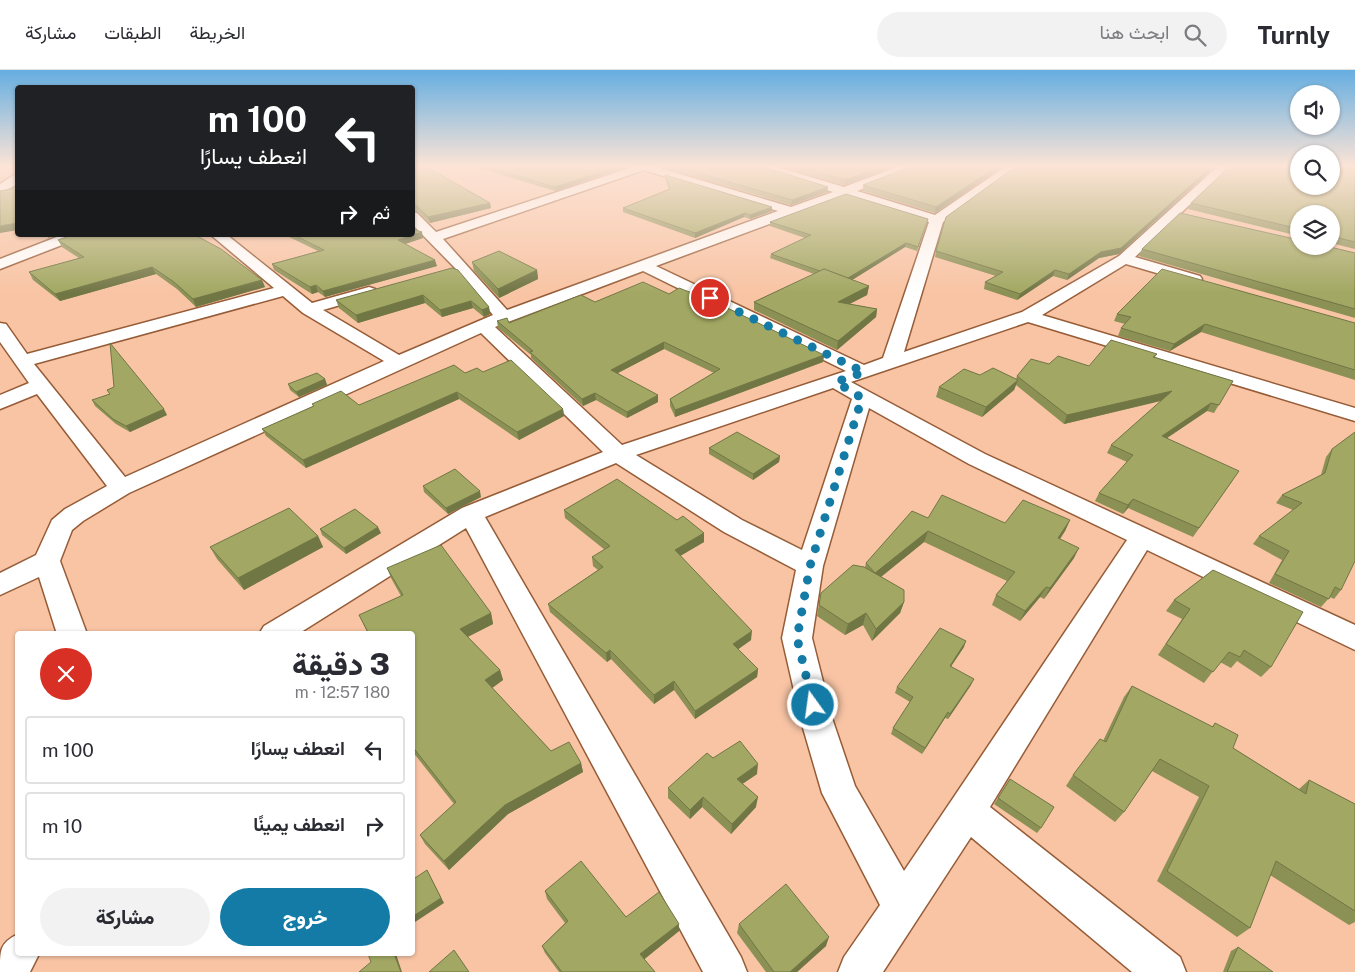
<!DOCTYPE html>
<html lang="ar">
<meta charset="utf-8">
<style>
body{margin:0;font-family:"Public Sans",Vazirmatn,sans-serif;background:#f2f2f3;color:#2b2b33;direction:rtl;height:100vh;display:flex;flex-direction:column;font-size:19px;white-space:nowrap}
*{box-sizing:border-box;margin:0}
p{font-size:16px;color:#7c7c81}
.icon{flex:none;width:28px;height:28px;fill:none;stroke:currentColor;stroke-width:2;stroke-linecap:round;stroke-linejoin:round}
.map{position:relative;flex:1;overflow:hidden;direction:ltr}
.details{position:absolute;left:15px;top:561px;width:400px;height:325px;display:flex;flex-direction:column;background:#fff;border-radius:5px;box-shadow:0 1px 4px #0004;direction:rtl}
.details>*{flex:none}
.guide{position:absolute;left:15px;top:15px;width:400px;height:152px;border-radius:5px;box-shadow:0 1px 4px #0004;direction:rtl;background:#202124;color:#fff;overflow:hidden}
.tools{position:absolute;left:1290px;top:15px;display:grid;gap:10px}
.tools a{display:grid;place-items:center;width:50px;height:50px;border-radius:50%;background:#fff;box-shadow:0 1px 4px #0004;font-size:25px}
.pin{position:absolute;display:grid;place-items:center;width:42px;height:42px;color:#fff;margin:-21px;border:2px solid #fff;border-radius:50%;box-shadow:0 1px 5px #0007}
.me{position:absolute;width:55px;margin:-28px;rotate:346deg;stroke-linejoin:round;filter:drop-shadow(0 0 4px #0008)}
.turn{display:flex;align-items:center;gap:18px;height:105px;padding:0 25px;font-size:22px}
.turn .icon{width:65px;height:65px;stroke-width:2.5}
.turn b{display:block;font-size:35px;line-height:42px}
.then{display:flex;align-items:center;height:48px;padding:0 25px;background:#0003;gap:10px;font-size:19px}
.round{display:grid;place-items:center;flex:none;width:52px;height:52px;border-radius:26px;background:#f2f2f3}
.headline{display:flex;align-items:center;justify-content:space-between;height:85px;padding:0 25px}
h1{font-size:30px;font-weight:800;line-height:38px}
.button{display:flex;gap:10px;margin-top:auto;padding:10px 25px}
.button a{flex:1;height:58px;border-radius:30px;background:#137ba6;color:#fff;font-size:20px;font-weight:800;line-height:58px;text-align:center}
.button a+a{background:#f2f2f3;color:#2b2b33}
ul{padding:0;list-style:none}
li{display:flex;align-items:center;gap:15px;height:68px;margin:0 10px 8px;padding:0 15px;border:2px solid #e1e1e2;border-radius:5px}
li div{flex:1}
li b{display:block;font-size:19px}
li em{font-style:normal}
header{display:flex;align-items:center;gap:30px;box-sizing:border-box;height:70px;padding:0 25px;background:#fff;border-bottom:1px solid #e1e1e2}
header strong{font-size:24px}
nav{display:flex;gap:28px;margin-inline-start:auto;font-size:18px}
.search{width:350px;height:45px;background:#f2f2f3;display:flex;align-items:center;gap:12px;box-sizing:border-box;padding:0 18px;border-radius:28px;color:#7c7c81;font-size:19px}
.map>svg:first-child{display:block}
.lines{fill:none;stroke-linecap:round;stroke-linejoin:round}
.minor-casing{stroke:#965c37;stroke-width:3}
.minor{fill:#fff;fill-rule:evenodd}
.wall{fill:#8b9055}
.shaded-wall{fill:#717645}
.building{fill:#a2a863;stroke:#717645}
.route{stroke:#137ba6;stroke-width:9;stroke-dasharray:0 16.2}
</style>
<header>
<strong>Turnly</strong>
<div class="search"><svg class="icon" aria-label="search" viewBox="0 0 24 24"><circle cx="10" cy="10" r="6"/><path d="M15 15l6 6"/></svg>ابحث هنا</div>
<nav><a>الخريطة</a><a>الطبقات</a><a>مشاركة</a></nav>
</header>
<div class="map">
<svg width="1355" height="902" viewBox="0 0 1355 902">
<rect width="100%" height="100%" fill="#f8c4a4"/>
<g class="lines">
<g class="minor-casing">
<g id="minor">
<path d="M633,97h23l135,40 42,-15 -71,-23 -1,-2h16l67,20 53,-20h14l-1,2 -53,22 78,24 70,-48h12l-74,55 -39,130 118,-40 97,-56 98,-89h12l-94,90 65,19 2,3 -2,3 -6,2 -68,-20 -84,51 313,93v13l-327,-99 -177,60 134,72 370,171v25l-208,-100 -157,257 190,150 6,15h-54l-161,-135 -88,135h-45l6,-15 36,-52 -58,-112 -21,-72 -19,-83 14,-68 -72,-38 -108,-69 -131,54 256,440 6,15h-44l-237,-444 -168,106h-39l5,-8 198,-118 141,-56 -122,-119 -352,160 -46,28 -11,9 -12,31 27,73h-30l-18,-57 -39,18v-22l36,-18 16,-35 13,-11 42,-23 -70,-92 -37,15v-14l29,-12 -29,-41v-19l6,1 21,30 247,-66 -63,-53h16l85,68 57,-16 6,2 2,3 -2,3 -52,15 76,45 94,-40 -37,-46 -44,-45v-12l5,1 19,19zM644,100l134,41 -271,99 -64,-71zM845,126l84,26 -46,136 -19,7 -208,-99zM643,201l203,100 -224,74 -127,-118zM283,226l20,17 81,48 -259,116 -91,-113zM833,318l19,11 -50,151 -60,-30 -106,-65zM869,338l100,56 158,76 -223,331 -49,-85 -22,-65 -21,-83 11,-72z"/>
<polygon points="14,105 18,105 18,114 0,123 0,114"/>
<polygon points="62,165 82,165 80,168 0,199 0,189"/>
<path d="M18,864v20h21l-9,18h-30c0,-23 0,-29 18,-38z"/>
</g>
</g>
<use href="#minor" class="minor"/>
</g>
<g class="wall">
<polygon points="412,97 490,133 491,138 430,153 418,142 412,141"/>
<polygon points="476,97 624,97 624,98 555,121"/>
<polygon points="661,97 764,97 828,117 827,122 791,135"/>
<polygon points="782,97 893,97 844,115"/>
<polygon points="1002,97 935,143 863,121 863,115"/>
<polygon points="1355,97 1355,179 1331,173 1331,144 1299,144 1299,166 1188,139 1191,133"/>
<polygon points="1210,101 1119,184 1099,188 1067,210 1053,206 1017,230 984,219 985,212 996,206 935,187 936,181"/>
<polygon points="665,105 772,141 750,149 744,147 695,168 623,142 623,138 669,119 665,108"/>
<polygon points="928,149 917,181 905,177 852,210 869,216 867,225 850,234 877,239 876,247 837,280 754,240 754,232 814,204 770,188 771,184 805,168 770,156 770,152"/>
<polygon points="285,165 412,165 423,168 405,174 437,196 325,227 318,222 312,224 274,200 272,194 318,181"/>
<polygon points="58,170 262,210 265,217 196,237 177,219 156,204 60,231 33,210 29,202 79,188 62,177"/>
<polygon points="1142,179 1355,183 1355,248 1139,186"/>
<polygon points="472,192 537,200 538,209 499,228 474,201"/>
<polygon points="452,198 489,237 490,244 484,247 473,238 442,247 425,233 358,253 339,238 336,230"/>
<polygon points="669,224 824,285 823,292 675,347 670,336 670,329 714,303 664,279 618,303 658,332 627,348 596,330 583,336 531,288 531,285 498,258 497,251 509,253 595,232"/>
<polygon points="1117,244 1355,253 1355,310 1201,262 1170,281 1118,266 1121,258 1125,254 1114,251"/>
<polygon points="1157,284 1155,287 1233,311 1214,343 1207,341 1167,368 1233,410 1193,467 1128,438 1123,444 1095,431 1099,423 1127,392 1107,383 1111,375 1161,331 1064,354 1016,315 1014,320 982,347 936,327 939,317 980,305 1016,309 1017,306 1049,294 1089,296"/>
<polygon points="483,302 563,339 564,346 519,370 459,329 306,398 266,366 262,359 313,336 312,334 359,335 465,303"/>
<polygon points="325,309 327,315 299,327 290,320 288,314"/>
<polygon points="107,320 167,345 130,362 116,354 95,336 92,330 110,324"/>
<polygon points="709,378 780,386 779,392 753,410 709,384"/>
<polygon points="1332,379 1341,520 1334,529 1330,527 1321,537 1269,513 1282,490 1253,474 1259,466 1293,440 1276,433 1282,425 1321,405 1326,387"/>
<polygon points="423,416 481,427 448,444 424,422"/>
<polygon points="564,440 677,450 704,463 704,472 680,486 751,570 738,579 758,599 757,607 695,649 674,620 654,634 611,589 607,592 550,542 548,534 598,500 593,496 592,487 605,480 565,448"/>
<polygon points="928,448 1005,453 1070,450 1065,461 1060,469 1074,488 1044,529 1040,527 1020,551 992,535 996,525 1007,511 924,472 881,507 904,532 900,543 872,571 863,555 845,565 817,546 821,523 865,497 866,493"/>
<polygon points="320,459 381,463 346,484 322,465"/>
<polygon points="318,466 323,477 244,520 217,489 210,477"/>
<polygon points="387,498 491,543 493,554 468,567 500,600 503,610 492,618 551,681 581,693 583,702 508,744 449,800 425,774 420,765 454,734 412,681 412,564 368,564 359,545 401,526 391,508"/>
<polygon points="1213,500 1271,597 1261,607 1237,591 1231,598 1220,592 1204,613 1158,585 1182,549 1166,541 1174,530"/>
<polygon points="964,577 951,596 971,615 948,649 945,648 922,684 891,664 893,658 910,632 895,623 897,617"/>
<polygon points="1132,616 1212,657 1215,653 1233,678 1299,719 1309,710 1355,734 1355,852 1349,855 1270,805 1250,858 1237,867 1157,811 1199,727 1152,701 1124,742 1115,752 1066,716 1073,705 1103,671 1124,627"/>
<polygon points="713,688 757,704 742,714 756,737 731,764 702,737 690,749 668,728 668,718"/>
<polygon points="1010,709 1041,758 1037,763 994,734"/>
<polygon points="545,821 626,847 679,854 679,861 644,889 655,902 559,902 545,883 542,876 565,853 547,829"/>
<polygon points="739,854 826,876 797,902 766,902 737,863"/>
<polygon points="1238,877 1273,902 1223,902 1231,881"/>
</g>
<g class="shaded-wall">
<polygon points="617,97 624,97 624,98 555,121 555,117"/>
<polygon points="880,97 893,97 844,115 845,110"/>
<polygon points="996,97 1002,97 935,143 936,137"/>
<polygon points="1211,97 1210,101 1119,184 1099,188 1067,210 1069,204"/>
<polygon points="828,117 827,122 791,135 792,130"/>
<polygon points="490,133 491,138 430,153 428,147"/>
<polygon points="772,137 772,141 750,149 750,145"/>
<polygon points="745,143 744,147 695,168 695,163"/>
<polygon points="18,153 18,160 0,163 0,156"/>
<polygon points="422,162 423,168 399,176 398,170"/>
<polygon points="47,165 57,165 48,168"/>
<polygon points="1331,167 1335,167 1331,173"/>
<polygon points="906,173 905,177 844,215 845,210"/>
<polygon points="435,190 437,196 325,227 323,221"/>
<polygon points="152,197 156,204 60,231 55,224"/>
<polygon points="537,200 538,209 499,228 498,219"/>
<polygon points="1055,200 1053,206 1017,230 1020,224"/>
<polygon points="262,210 265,217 196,237 193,229"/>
<polygon points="316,215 318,222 312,224 310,217"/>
<polygon points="869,216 867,225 837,240 838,232"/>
<polygon points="423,225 425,233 358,253 356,245"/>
<polygon points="471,231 473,238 442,247 440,240"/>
<polygon points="489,237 490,244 484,247 482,240"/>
<polygon points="877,239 876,247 837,280 838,271"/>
<polygon points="1205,254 1201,262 1170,281 1174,274"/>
<polygon points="664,272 664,279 612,306 611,300"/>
<polygon points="824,285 823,292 675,347 675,340"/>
<polygon points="325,309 327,315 299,327 296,322"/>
<polygon points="1018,310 1014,320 982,347 986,337"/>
<polygon points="1172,321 1168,329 1064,354 1067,345"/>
<polygon points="457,322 459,329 306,398 303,390"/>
<polygon points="595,323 596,330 583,336 582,329"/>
<polygon points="658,325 658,332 627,348 627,342"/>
<polygon points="1211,333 1207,341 1158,374 1162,366"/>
<polygon points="164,339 167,345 130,362 126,356"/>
<polygon points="563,339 564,346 519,370 517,362"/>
<polygon points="780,386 779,392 753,410 753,404"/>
<polygon points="480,421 481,427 448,444 446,438"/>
<polygon points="1133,429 1128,438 1123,444 1128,435"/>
<polygon points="1070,450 1065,461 1053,479 1058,468"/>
<polygon points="378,457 381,463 346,484 344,478"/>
<polygon points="928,461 924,472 872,514 875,503"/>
<polygon points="704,463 704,472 675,489 675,480"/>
<polygon points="318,466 323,477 244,520 238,508"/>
<polygon points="1079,478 1074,488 1044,529 1050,518"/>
<polygon points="1046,517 1040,527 1020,551 1025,541"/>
<polygon points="904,532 900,543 872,571 876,559"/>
<polygon points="491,543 493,554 463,569 460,559"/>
<polygon points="866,543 863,555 845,565 848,554"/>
<polygon points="752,561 751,570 733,583 733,574"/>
<polygon points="966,571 964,577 948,601 950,596"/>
<polygon points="610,580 611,589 607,592 606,583"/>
<polygon points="758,599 757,607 695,649 695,641"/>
<polygon points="500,600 503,610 488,621 485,610"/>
<polygon points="974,609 971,615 948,649 950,644"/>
<polygon points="674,611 674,620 654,634 654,625"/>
<polygon points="948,642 945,648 922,684 925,678"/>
<polygon points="581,693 583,702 508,744 449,800 444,791 505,735"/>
<polygon points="758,694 757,704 735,719 737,709"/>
<polygon points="703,727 702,737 690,749 690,740"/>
<polygon points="758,727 756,737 731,764 732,754"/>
<polygon points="427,800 444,833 412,854 412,847"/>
<polygon points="679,854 679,861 641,892 640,884"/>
<polygon points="829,867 826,876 797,902 790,902"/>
<polygon points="394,884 396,884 402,902 401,902"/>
</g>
<g class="building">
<polygon points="412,97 427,97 490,133 428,147 417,136 412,136"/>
<polygon points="488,97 617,97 555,117"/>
<polygon points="678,97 764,97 828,117 792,130"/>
<polygon points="800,97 880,97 845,110"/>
<polygon points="910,97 996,97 936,137 863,115"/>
<polygon points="1015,97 1211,97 1121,178 1101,182 1069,204 1055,200 1020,224 985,212 1003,202 936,181 946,147"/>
<polygon points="1229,97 1299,97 1299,116 1331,116 1331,97 1355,97 1355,172 1335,167 1331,167 1331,144 1299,144 1299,159 1191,133"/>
<polygon points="665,105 772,137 750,145 745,143 695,163 623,138 670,119"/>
<polygon points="18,118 18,153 0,156 0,121"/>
<polygon points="846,124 928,149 918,177 906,173 848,208 824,199 820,201 771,184 811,165 770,152"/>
<polygon points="1180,143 1299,170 1299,176 1326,176 1355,183 1355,239 1142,179"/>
<polygon points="412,159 422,162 398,170 435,190 323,221 316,215 310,217 272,194 324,180 294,165 412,165"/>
<polygon points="72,165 195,165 221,179 262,210 193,229 174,212 152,197 55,224 29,202 84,187 58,170"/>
<polygon points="499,181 537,200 498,219 472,192"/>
<polygon points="452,198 458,200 489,237 482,240 471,231 440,240 423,225 356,245 336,230"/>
<polygon points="824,199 869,216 838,232 877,239 838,271 754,232"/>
<polygon points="1162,199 1355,253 1355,300 1205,254 1174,274 1121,258 1131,247 1117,244"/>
<polygon points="643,212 669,224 679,218 713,231 824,285 675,340 670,329 720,299 664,272 611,300 658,325 627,342 595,323 582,329 530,282 533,281 497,251 507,248 509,253 581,225 595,232"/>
<polygon points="1111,270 1157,284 1153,287 1233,311 1219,335 1211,333 1162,366 1239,401 1199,458 1133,429 1128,435 1099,423 1133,385 1111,375 1172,321 1067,345 1017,306 1031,289 1049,294 1058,286 1089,296"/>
<polygon points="110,273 164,339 126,356 113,349 92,330 110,324 107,320 114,317"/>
<polygon points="511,290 563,339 517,362 457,322 303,390 262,359 314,336 312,334 341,321 359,335 454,295 465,303 477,298 483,302"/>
<polygon points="993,298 1018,310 986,337 939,317 964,299 980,305"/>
<polygon points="317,303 325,309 296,322 288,314"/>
<polygon points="737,362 780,386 753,404 709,378"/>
<polygon points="1355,362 1355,491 1341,520 1335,517 1329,529 1275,504 1289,481 1259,466 1302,433 1282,425 1325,403 1332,379"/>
<polygon points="455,399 480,421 446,438 423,416"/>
<polygon points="617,409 677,450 683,446 704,463 675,480 752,561 733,574 758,599 695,641 674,611 654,625 610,580 606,583 548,534 603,497 592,487 610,476 564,440"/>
<polygon points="942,425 1005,453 1023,430 1070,450 1058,468 1079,478 1050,518 1046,517 1025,541 996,525 1015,502 928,461 875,503 866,493 912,441 928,448"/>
<polygon points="289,438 318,466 238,508 210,477"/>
<polygon points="355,439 378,457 344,478 320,459"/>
<polygon points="441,475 491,543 460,559 500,600 485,610 551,681 569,672 581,693 505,735 444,791 420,765 456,732 412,676 412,564 369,564 359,545 403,525 387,498"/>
<polygon points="853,495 864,497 904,520 904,532 876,559 866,543 848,554 819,535 821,523"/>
<polygon points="1213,500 1303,542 1271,597 1244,580 1240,587 1229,582 1213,602 1166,574 1190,539 1174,530"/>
<polygon points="940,558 966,571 950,596 974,609 950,644 948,642 925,678 893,658 913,627 897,617"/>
<polygon points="1132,616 1213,657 1215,653 1238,665 1233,678 1306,724 1309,710 1355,734 1355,841 1276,791 1250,858 1167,801 1209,716 1160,689 1124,742 1073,705 1100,669 1106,672"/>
<polygon points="740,671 758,694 737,709 758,727 732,754 703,727 690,740 668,718 707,683 713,688"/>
<polygon points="1010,709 1054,737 1041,758 998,728"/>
<polygon points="581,791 626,847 659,822 679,854 640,884 655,902 562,902 542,876 568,851 545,821"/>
<polygon points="427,800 441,828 412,847 412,810"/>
<polygon points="786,814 829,867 790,902 774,902 739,854"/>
<polygon points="1238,877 1273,902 1227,902"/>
<polygon points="454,880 469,902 429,902"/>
<polygon points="368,884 394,884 401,902 359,902 371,892"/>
</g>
<linearGradient id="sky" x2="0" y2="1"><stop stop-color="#65aee1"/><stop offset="0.43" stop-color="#fce4d6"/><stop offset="1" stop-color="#fce4d6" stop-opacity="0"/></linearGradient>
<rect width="1355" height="223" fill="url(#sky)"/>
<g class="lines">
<polyline class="route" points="710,228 864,302 836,312 862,328 810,496 797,568 813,635"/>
</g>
</svg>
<div class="tools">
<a><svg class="icon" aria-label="sound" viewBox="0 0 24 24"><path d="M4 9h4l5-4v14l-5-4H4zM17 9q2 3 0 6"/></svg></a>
<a><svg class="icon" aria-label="search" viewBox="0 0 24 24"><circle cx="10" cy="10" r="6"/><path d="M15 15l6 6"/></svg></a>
<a><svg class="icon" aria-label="layers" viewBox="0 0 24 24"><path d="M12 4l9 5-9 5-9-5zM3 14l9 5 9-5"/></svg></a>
</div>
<div class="pin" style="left:710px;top:228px;background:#d93025"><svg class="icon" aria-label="arrive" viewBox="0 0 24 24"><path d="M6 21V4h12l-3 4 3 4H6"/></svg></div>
<svg class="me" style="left:813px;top:635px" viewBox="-20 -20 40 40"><circle r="17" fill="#137ba6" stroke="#fff" stroke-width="3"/><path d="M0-11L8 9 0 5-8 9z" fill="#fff"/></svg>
<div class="guide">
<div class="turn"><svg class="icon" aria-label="left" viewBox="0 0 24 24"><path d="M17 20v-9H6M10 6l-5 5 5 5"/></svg><div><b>100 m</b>انعطف يسارًا</div></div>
<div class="then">ثم<svg class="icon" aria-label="right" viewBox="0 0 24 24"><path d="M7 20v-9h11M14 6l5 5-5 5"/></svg></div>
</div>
<section class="details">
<div class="headline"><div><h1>3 دقيقة</h1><p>180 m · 12:57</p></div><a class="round" style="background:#d93025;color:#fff"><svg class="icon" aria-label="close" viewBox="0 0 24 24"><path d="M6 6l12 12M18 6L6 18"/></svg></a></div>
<ul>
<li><svg class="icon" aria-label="left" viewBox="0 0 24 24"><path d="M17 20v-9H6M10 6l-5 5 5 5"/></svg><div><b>انعطف يسارًا</b></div><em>100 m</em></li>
<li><svg class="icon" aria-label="right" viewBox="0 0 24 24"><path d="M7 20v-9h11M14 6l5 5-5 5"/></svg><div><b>انعطف يمينًا</b></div><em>10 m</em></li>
</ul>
<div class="button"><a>خروج</a><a>مشاركة</a></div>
</section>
</div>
